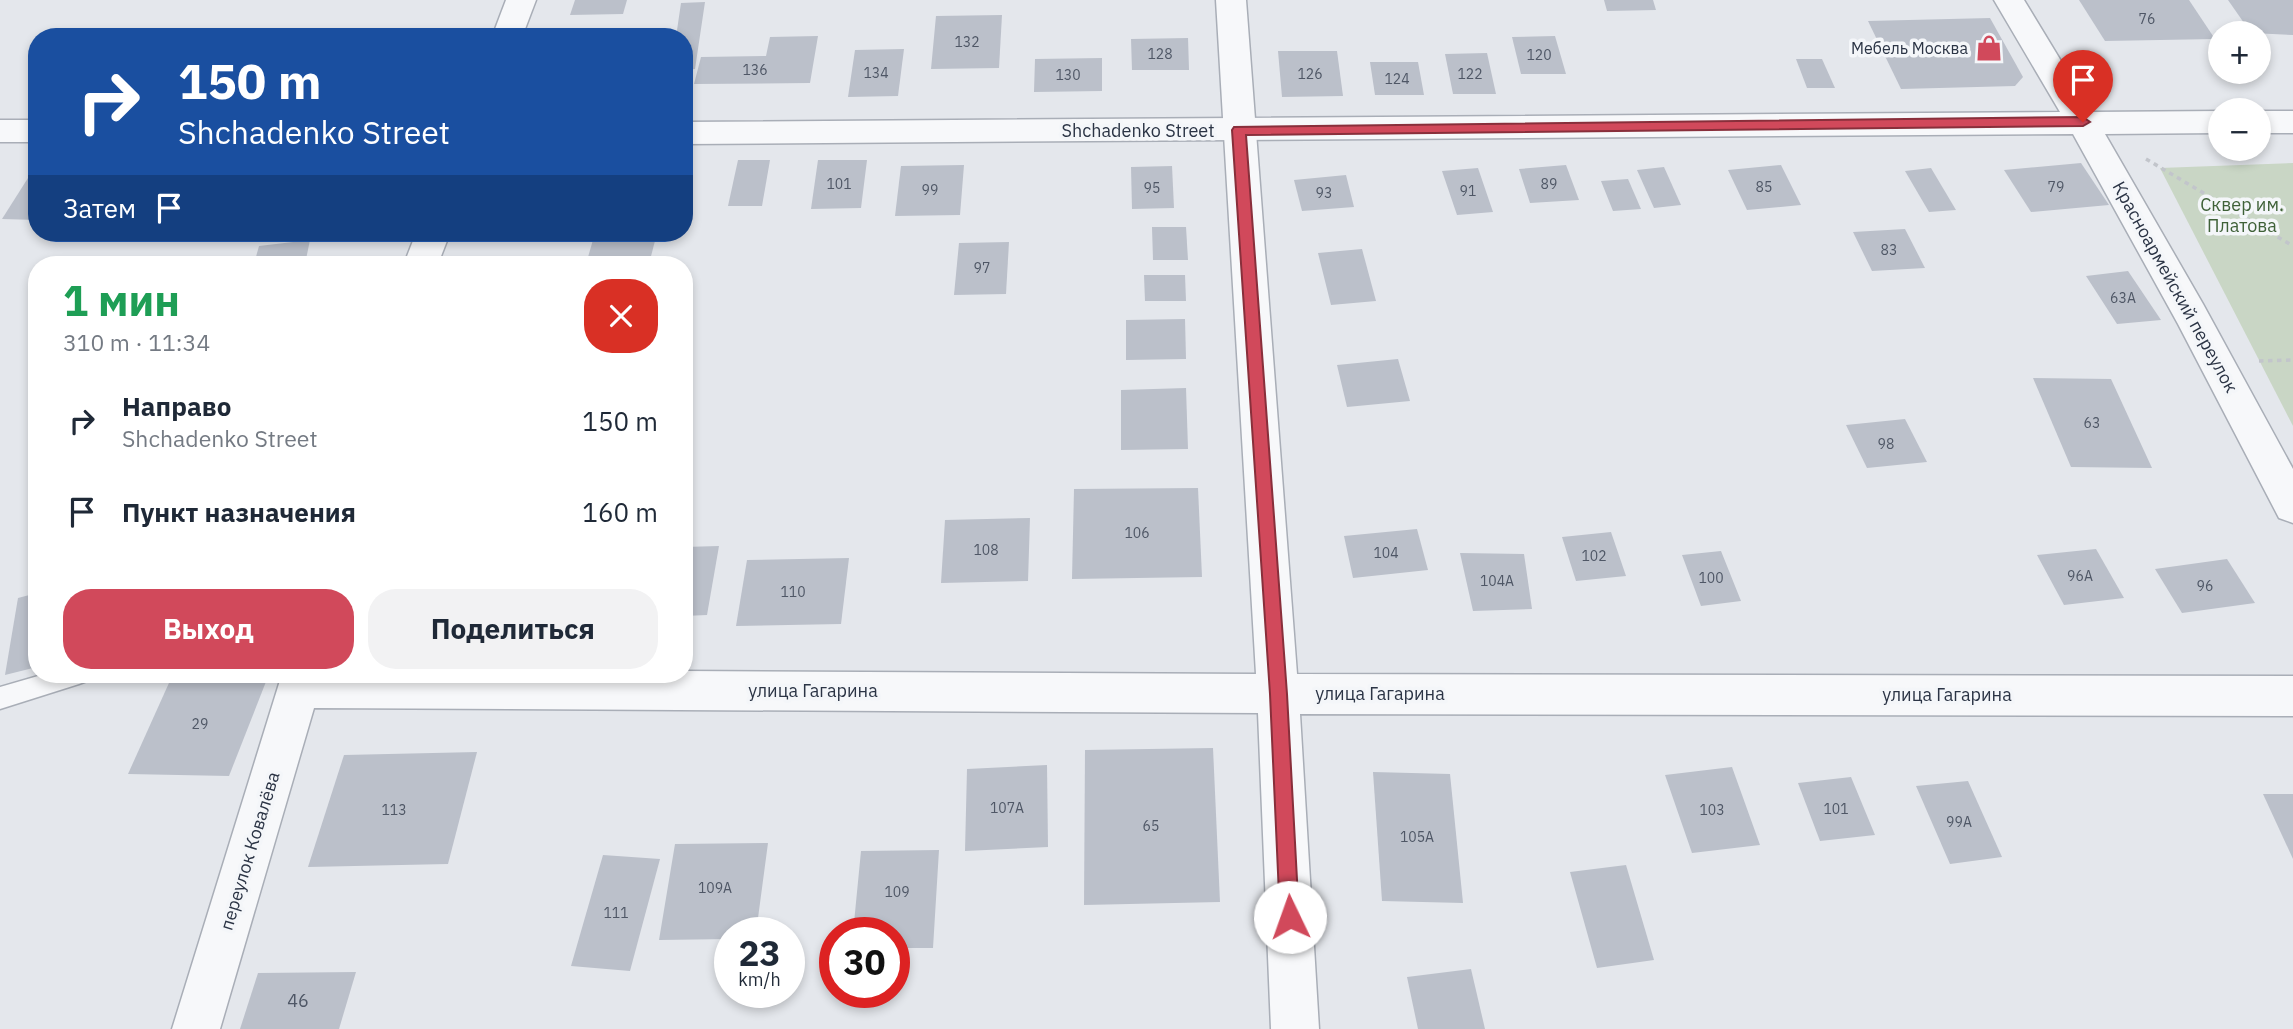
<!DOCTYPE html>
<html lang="ru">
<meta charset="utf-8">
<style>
body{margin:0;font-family:"IBM Plex Sans",sans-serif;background:#f2f2f3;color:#1f2937;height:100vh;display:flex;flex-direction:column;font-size:26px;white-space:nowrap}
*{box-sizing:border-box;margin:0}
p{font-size:23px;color:#747a83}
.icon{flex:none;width:38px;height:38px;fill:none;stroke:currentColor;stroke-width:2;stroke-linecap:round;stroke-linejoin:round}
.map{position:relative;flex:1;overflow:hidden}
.sheet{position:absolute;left:28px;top:256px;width:665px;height:427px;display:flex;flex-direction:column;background:#fff;border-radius:28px;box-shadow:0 4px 10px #0003}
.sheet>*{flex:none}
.guide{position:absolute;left:28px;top:28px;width:665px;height:214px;border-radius:28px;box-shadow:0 4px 10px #0003;background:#1a4fa0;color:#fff;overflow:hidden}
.controls{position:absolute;left:2208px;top:21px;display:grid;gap:14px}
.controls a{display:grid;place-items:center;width:63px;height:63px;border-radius:50%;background:#fff;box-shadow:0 4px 10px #0003;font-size:35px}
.speed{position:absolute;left:714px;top:917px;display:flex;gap:14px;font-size:35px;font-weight:700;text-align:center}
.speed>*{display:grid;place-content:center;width:91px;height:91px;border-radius:50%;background:#fff;box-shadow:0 4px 10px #0003;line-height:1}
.speed small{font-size:18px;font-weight:400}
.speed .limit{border:10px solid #d22;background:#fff;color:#111}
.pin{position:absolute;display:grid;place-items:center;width:60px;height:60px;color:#fff;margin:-72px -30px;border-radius:50% 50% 50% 0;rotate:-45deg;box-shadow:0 0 7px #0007}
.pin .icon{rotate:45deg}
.me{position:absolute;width:77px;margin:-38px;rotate:357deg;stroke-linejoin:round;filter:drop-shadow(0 0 5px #0008)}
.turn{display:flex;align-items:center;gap:24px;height:147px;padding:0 35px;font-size:32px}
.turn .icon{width:91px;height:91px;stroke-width:2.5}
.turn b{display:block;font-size:49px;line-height:60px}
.then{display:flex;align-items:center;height:66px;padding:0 35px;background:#0003;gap:14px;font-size:26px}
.round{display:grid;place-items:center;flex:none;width:74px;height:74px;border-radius:28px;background:#f2f2f3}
.headline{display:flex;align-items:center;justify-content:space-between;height:119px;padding:0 35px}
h1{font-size:42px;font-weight:800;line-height:52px;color:#1e9e55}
.primary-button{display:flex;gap:14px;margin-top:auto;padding:14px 35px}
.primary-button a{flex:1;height:80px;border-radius:28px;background:#d1495b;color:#fff;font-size:28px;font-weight:800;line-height:80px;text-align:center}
.primary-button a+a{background:#f2f2f3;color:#1f2937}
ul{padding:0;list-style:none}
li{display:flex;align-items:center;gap:21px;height:91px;padding:0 35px}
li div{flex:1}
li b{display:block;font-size:26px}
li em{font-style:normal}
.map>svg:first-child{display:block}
.green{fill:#c9d6c5}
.building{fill:#bbc0ca}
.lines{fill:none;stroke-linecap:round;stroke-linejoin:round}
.service-casing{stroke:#a9aeb7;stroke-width:3}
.minor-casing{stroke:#a9aeb7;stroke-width:3}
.tertiary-casing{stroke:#a9aeb7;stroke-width:3}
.path{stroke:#c2c5cb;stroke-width:3.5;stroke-dasharray:4.5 4.5;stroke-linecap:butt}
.service{fill:#f7f8fa;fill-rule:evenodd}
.minor{fill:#f7f8fa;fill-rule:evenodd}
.tertiary{fill:#f7f8fa;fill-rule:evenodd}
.route{fill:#d1495b;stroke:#882f3b;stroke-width:2}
.labels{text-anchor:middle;stroke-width:7;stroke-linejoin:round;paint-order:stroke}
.number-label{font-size:14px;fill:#4f5766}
.far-poi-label{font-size:16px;fill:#2b3445;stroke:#f4f6f9;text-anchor:end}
.street-label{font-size:18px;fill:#2b3445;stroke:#f4f6f9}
.park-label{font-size:18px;fill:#3f6138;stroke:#f4f6f9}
.near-number-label{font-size:18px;fill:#4f5766}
</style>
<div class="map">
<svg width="2293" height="1029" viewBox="0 0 2293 1029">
<rect width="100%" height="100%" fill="#e4e7ec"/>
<polygon class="green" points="2293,163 2293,426 2160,168"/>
<g class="building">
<polygon points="575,0 627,0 623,14 570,15"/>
<polygon points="1604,0 1653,0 1656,10 1607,11"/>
<polygon points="2079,0 2189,0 2215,39 2105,41"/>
<polygon points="2228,0 2293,0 2293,35 2251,33"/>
<polygon points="705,2 695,69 684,70 684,37 676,37 681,3"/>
<polygon points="1002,15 999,68 931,69 936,16"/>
<polygon points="1990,18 2023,77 2015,86 1901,89 1868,21"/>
<polygon points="818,36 810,83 694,84 701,57 766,56 770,37"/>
<polygon points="1555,36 1566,74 1521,74 1512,37"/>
<polygon points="1188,38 1189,70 1132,70 1131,39"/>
<polygon points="904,49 898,96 848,97 855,50"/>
<polygon points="1278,51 1337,51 1343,96 1282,97"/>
<polygon points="1487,53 1496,94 1453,94 1445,54"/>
<polygon points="1102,58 1102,91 1034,92 1035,59"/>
<polygon points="1796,59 1822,59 1835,88 1807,88"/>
<polygon points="1370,62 1418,62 1424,95 1375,95"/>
<polygon points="738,160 770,160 762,206 728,206"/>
<polygon points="818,160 867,160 861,208 811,209"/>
<polygon points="2081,163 2109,205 2031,212 2004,170"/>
<polygon points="964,165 960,215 895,216 901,166"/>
<polygon points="1566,165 1579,200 1530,203 1519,169"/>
<polygon points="1781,165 1801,205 1747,210 1728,170"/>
<polygon points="1172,166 1174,208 1132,209 1131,167"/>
<polygon points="1664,167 1681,205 1654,208 1637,170"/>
<polygon points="1478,168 1493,212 1457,215 1442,171"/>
<polygon points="1931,168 1956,210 1929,212 1905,171"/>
<polygon points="1346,175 1354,207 1302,211 1294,180"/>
<polygon points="28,178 37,178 37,220 2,219"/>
<polygon points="1628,179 1641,209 1613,211 1601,181"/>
<polygon points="1152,227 1186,227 1188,260 1153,260"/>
<polygon points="1905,229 1925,268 1872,271 1853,232"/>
<polygon points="595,233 657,233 649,264 586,264"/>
<polygon points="310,240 305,264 254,264 259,246"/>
<polygon points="1009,242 1006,294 954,295 959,243"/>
<polygon points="1362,249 1376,301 1331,305 1318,253"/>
<polygon points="2128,271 2161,320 2117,324 2086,276"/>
<polygon points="1144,275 1185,275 1186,301 1145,301"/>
<polygon points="1185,319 1186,359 1126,360 1126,320"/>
<polygon points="1398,359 1410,401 1347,407 1337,365"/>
<polygon points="2033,378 2111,379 2152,468 2071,467"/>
<polygon points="1186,388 1188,449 1121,450 1121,390"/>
<polygon points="1905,419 1927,462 1867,468 1846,425"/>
<polygon points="1198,488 1202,577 1072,579 1074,489"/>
<polygon points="1030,518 1028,581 941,583 945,520"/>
<polygon points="1417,529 1428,570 1353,578 1344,536"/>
<polygon points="1611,532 1626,576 1576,581 1562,537"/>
<polygon points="719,546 707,615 684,616 684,547"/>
<polygon points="2096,549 2124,598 2064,605 2037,555"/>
<polygon points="1721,551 1741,601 1701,606 1682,555"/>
<polygon points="1460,553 1524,554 1532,609 1473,611"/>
<polygon points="849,558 841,624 736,626 747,560"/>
<polygon points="2227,559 2255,603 2182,613 2155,569"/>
<polygon points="37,593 37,667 5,675 18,598"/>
<polygon points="173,674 269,674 229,776 128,774"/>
<polygon points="1213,748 1220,902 1084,905 1085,750"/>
<polygon points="477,752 448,864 308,867 344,755"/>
<polygon points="1047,765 1048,847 965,851 967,769"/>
<polygon points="1732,767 1760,845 1692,853 1665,775"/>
<polygon points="1373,772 1450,774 1463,903 1382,901"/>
<polygon points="1851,777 1875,835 1820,841 1798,783"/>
<polygon points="1968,781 2002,857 1950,864 1916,786"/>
<polygon points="2263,794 2293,794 2293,859"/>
<polygon points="768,843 756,933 730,933 730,939 659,940 675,844"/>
<polygon points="939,850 933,948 894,948 894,933 853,933 861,851"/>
<polygon points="603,855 660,859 630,971 571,966"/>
<polygon points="1626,865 1654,960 1597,968 1570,872"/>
<polygon points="1471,969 1485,1029 1418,1029 1407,977"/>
<polygon points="356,972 339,1029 240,1029 258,973"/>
</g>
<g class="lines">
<g class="service-casing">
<polygon id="service" points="45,674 90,674 87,681 79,684 0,709 0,687"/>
</g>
<g class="minor-casing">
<g id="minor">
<polygon points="506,0 536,0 522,37 492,37"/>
<polygon points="1216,0 1246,0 1297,674 2293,676 2293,716 1300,714 1319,1029 1271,1029 1258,713 314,708 220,1029 172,1029 282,674 684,674 684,671 1256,674"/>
<polygon points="416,233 450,233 438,264 404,264"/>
</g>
</g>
<g class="tertiary-casing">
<g id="tertiary">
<polygon points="1994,0 2024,0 2092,112 2221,111 2221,133 2105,134 2203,304 2293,469 2293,523 2279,518 2178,324 2073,134 684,144 684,122 2060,112"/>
<rect x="2259" y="111" width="34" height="22"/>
<rect x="0" y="120" width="37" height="22"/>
</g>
</g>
<g class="path">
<polyline points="2146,159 2293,246"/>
<polyline points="2259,361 2293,360"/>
</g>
<use href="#service" class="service"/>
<use href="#minor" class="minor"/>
<use href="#tertiary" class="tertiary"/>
</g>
<polygon class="route" points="2083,117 2090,122 2083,126 1246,135 1287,694 1299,917 1296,924 1290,927 1283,924 1280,917 1270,694 1232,130 1234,127"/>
<defs>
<g id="shop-bare" transform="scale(2.1)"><path d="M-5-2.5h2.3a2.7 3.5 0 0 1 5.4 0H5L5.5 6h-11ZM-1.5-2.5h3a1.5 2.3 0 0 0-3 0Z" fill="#d1495b" stroke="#f4f6f9" stroke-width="2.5" paint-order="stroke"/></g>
</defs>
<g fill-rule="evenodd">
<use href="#shop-bare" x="1989" y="48"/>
</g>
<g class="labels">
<g class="number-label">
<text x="2147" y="24">76</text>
<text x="967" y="47">132</text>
<text x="1160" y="59">128</text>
<text x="1539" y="60">120</text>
<text x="755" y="75">136</text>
<text x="876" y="78">134</text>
<text x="1310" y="79">126</text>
<text x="1470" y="79">122</text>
<text x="1068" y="80">130</text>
<text x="1397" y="84">124</text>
<text x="839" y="189">101</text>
<text x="1549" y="189">89</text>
<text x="1764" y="192">85</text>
<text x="2056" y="192">79</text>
<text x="1152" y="193">95</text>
<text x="930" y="195">99</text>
<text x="1468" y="196">91</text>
<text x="1324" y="198">93</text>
<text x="1889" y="255">83</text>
<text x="982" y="273">97</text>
<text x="2123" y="303">63А</text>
<text x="2092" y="428">63</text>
<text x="1886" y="449">98</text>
<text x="1137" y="538">106</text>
<text x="986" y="555">108</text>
<text x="1386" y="558">104</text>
<text x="1594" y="561">102</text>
<text x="2080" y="581">96А</text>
<text x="1711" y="583">100</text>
<text x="1497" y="586">104А</text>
<text x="2205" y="591">96</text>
<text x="793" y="597">110</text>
<text x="200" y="729">29</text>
<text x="1007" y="813">107А</text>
<text x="1836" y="814">101</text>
<text x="394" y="815">113</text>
<text x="1712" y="815">103</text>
<text x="1959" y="827">99А</text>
<text x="1151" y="831">65</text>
<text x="1417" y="842">105А</text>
<text x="715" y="893">109А</text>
<text x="897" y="897">109</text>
<text x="616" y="918">111</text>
</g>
<g class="far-poi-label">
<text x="1968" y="54">Мебель Москва</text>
</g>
<g class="street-label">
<text x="1138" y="137">Shchadenko Street</text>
<text transform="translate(2175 287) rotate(61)" y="6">Красноармейский переулок</text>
<text x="813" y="697">улица Гагарина</text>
<text x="1380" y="700">улица Гагарина</text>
<text x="1947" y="701">улица Гагарина</text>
<text transform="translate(250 851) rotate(-73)" y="6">переулок Ковалёва</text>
</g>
<g class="park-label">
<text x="2242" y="211">Сквер им.<tspan x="2242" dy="21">Платова</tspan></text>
</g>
<g class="near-number-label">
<text x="298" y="1007">46</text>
</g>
</g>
</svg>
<div class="controls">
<a>+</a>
<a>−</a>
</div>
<div class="speed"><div>23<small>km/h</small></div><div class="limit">30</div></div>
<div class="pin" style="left:2083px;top:122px;background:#d93025"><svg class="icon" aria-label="arrive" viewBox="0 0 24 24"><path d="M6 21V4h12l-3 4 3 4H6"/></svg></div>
<svg class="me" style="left:1290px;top:917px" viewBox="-20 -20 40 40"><circle r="19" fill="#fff"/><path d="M0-13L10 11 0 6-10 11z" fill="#d1495b"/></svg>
<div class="guide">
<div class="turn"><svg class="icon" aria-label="right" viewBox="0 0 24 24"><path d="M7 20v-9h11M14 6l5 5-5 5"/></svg><div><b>150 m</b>Shchadenko Street</div></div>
<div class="then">Затем<svg class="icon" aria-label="arrive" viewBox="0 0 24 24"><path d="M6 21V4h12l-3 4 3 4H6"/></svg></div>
</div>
<section class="sheet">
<div class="headline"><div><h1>1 мин</h1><p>310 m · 11:34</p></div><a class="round" style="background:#d93025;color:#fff"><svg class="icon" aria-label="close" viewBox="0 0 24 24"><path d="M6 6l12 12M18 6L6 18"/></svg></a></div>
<ul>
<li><svg class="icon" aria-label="right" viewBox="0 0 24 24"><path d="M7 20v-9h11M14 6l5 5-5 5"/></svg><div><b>Направо</b><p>Shchadenko Street</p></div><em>150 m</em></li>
<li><svg class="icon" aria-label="arrive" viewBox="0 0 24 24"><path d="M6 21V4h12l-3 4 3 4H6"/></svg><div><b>Пункт назначения</b></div><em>160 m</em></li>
</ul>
<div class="primary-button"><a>Выход</a><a>Поделиться</a></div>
</section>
</div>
